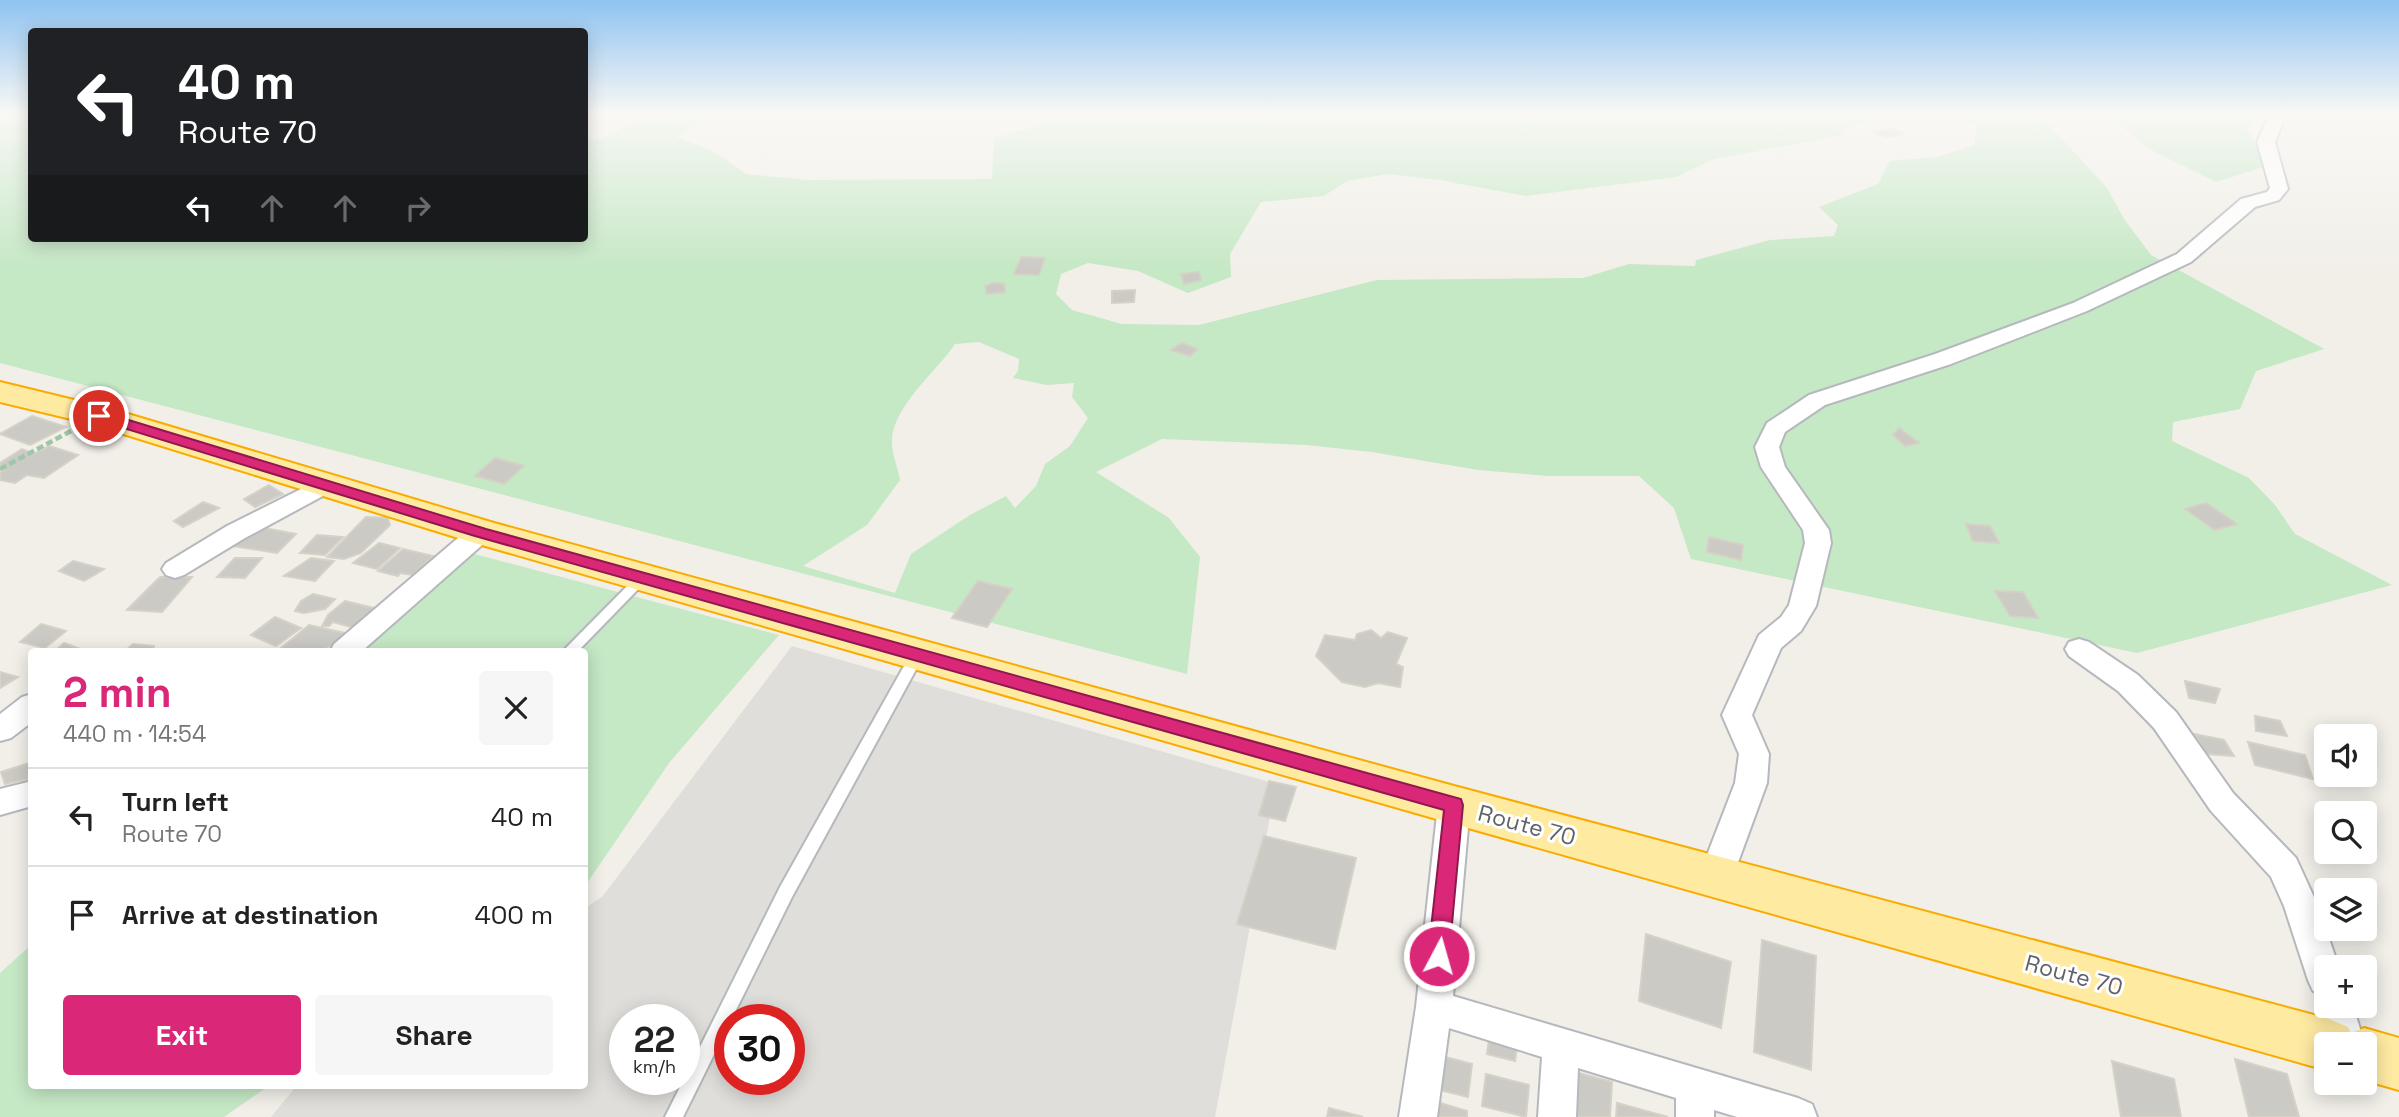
<!DOCTYPE html>
<meta charset="utf-8">
<style>
body{margin:0;font-family:"Space Grotesk",sans-serif;background:#f6f6f6;color:#222;height:100vh;display:flex;flex-direction:column;font-size:26px;white-space:nowrap}
*{box-sizing:border-box;margin:0}
p{font-size:23px;color:#767676}
.icon{flex:none;width:38px;height:38px;fill:none;stroke:currentColor;stroke-width:2;stroke-linecap:round;stroke-linejoin:round}
.map{position:relative;flex:1;overflow:hidden}
.side{position:absolute;left:28px;top:648px;width:560px;height:441px;display:flex;flex-direction:column;background:#fff;border-radius:7px;box-shadow:0 4px 18px #0003}
.side>*{flex:none}
.hud{position:absolute;left:28px;top:28px;width:560px;height:214px;border-radius:7px;box-shadow:0 4px 18px #0003;background:#202124;color:#fff;overflow:hidden}
.tools{position:absolute;left:2314px;top:724px;display:grid;gap:14px}
.tools a{display:grid;place-items:center;width:63px;height:63px;border-radius:7px;background:#fff;box-shadow:0 4px 18px #0003;font-size:35px}
.speed{position:absolute;left:609px;top:1004px;display:flex;gap:14px;font-size:35px;font-weight:700;text-align:center}
.speed>*{display:grid;place-content:center;width:91px;height:91px;border-radius:50%;background:#fff;box-shadow:0 4px 18px #0003;line-height:1}
.speed small{font-size:18px;font-weight:400}
.speed .limit{border:10px solid #d22;background:#fff;color:#111}
.pin{position:absolute;display:grid;place-items:center;width:60px;height:60px;color:#fff;margin:-30px;border:4px solid #fff;border-radius:50%;box-shadow:0 2px 7px #0007}
.me{position:absolute;width:77px;margin:-38px;rotate:6deg;stroke-linejoin:round;filter:drop-shadow(0 0 5px #0008)}
.turn{display:flex;align-items:center;gap:24px;height:147px;padding:0 35px;font-size:32px}
.turn .icon{width:91px;height:91px;stroke-width:2.5}
.turn b{display:block;font-size:49px;line-height:60px}
.lanes{display:flex;align-items:center;height:66px;padding:0 35px;background:#0003;justify-content:center;gap:35px;direction:ltr}
.lanes .off{opacity:.35}
.round{display:grid;place-items:center;flex:none;width:74px;height:74px;border-radius:7px;background:#f6f6f6}
.head{display:flex;align-items:center;justify-content:space-between;height:119px;padding:0 35px}
h1{font-size:42px;font-weight:600;line-height:52px;color:#db2777}
.cta{display:flex;gap:14px;margin-top:auto;padding:14px 35px}
.cta a{flex:1;height:80px;border-radius:7px;background:#db2777;color:#fff;font-size:28px;font-weight:600;line-height:80px;text-align:center}
.cta a+a{background:#f6f6f6;color:#222}
ul{padding:0;list-style:none}
li{display:flex;align-items:center;gap:21px;height:98px;padding:0 35px;border-top:2px solid #e0e0e0}
li div{flex:1}
li b{display:block;font-size:26px}
li em{font-style:normal}
.map>svg:first-child{display:block}
.industrial{fill:#e0deda;fill-rule:evenodd}
.green{fill:#c5e8c5;fill-rule:evenodd}
.building{fill:#cccac5;stroke:#d6d1c6;stroke-width:2}
.lines{fill:none;stroke-linecap:round;stroke-linejoin:round}
.service-casing{stroke:#b5b8bc;stroke-width:4}
.minor-casing{stroke:#b5b8bc;stroke-width:4}
.trunk-casing{stroke:#f9ab00;stroke-width:4}
.path{stroke:#9cc7a9;stroke-width:4.5;stroke-dasharray:7 3.5;stroke-linecap:butt}
.service{fill:#fff;fill-rule:evenodd}
.minor{fill:#fff;fill-rule:evenodd}
.trunk{fill:#feeaa1;fill-rule:evenodd}
.route{fill:#db2777;stroke:#8e194d;stroke-width:2}
.labels{text-anchor:middle;stroke-width:6;stroke-linejoin:round;paint-order:stroke}
.street-label{font-size:23px;fill:#5f6368;stroke:#fff}
</style>
<div class="map">
<svg width="2399" height="1117" viewBox="0 0 2399 1117">
<rect width="100%" height="100%" fill="#f1efe8"/>
<path class="industrial" d="M792,646l484,138 -61,333h-944l26,-32h287l1,-177 17,-11zM625,1020h59v60h-59zM730,1020h59v60h-59z"/>
<g class="green">
<path d="M0,114h31l1,124h552l1,-105 6,8c17,-3 29,-13 45,-19 26,-10 56,-8 83,-8l-43,23 35,13 35,24 60,6 186,-1 2,-41 52,-16 76,-4 115,2 35,-6h767l68,74 17,31 27,36 173,94 -68,22 -16,38 -67,13 -1,19 77,37 26,27 20,29 97,51 -255,68 -446,-94 -17,-51 -35,-32h-90l-71,-6 -106,-18 -65,-7 -145,-6 -66,33 73,46 31,39 -13,117 -1187,-311zM1912,116l49,4 15,5 -2,20 -36,12 -48,4 -12,23 -59,23 19,18 -4,11 -64,4 -74,20 -1,6 -66,-2 -46,14 -206,2 -178,45 -77,-1 -50,-14 -16,-16 5,-20 27,-11 50,8 50,22 43,-16 -1,-23 31,-52 63,-6 23,-15 42,-7 50,6 87,16 150,-19 38,-18 131,-24 -6,-5 48,-12zM979,342l40,17 -1,12 -5,7 34,7 27,-2 -2,14 16,21 -18,28 -25,18 -9,22 -21,22 -9,-12 -36,19 -59,39 -16,39 -92,-27 64,-41 33,-45c-2,-12 -8,-25 -8,-37 -2,-34 45,-72 63,-99z"/>
<polygon points="2105,114 2257,114 2247,129 2267,166 2216,182 2151,150"/>
<polygon points="471,553 779,635 669,763 585,886 584,651 353,651"/>
<polygon points="31,945 32,1085 270,1085 224,1117 0,1117 0,973"/>
</g>
<g class="building">
<polygon points="1894,129 1904,134 1885,137 1873,132"/>
<polygon points="1021,257 1045,258 1039,275 1014,274"/>
<polygon points="1199,272 1201,280 1184,284 1181,274"/>
<polygon points="993,283 1004,284 1005,292 987,294 985,286"/>
<polygon points="1135,290 1134,302 1112,303 1112,291"/>
<polygon points="1182,343 1197,349 1190,356 1171,350"/>
<polygon points="32,416 66,427 30,445 0,434"/>
<polygon points="1899,428 1919,443 1905,446 1893,435"/>
<polygon points="49,446 78,455 44,478 27,475 15,483 0,480 0,473 4,470 0,470 0,463 22,449 34,454"/>
<polygon points="495,458 524,466 504,484 475,476"/>
<polygon points="269,485 283,494 255,507 244,499"/>
<polygon points="203,502 219,508 183,527 174,521"/>
<polygon points="2206,503 2237,524 2215,530 2185,509"/>
<polygon points="366,517 388,518 390,525 361,553 344,559 327,557"/>
<polygon points="1966,524 1990,526 1999,543 1973,541"/>
<polygon points="253,526 296,534 277,553 233,546"/>
<polygon points="317,535 343,537 325,555 300,553"/>
<polygon points="1709,537 1743,545 1741,560 1707,552"/>
<polygon points="379,543 400,548 377,569 353,563"/>
<polygon points="403,549 433,556 413,575 400,573 398,576 378,571"/>
<polygon points="235,558 262,558 245,578 217,577"/>
<polygon points="311,558 334,561 315,581 284,576"/>
<polygon points="73,561 104,569 84,581 59,571"/>
<polygon points="160,577 192,577 162,612 127,610"/>
<polygon points="978,581 1012,589 987,627 952,618"/>
<polygon points="1995,591 2023,592 2038,618 2010,616"/>
<polygon points="313,594 335,599 325,609 304,613 295,611 301,601"/>
<polygon points="345,601 378,609 358,629 333,622 329,626 322,626 328,615"/>
<polygon points="275,617 301,628 276,646 251,635"/>
<polygon points="41,624 66,631 45,648 20,642"/>
<polygon points="309,625 349,634 321,651 291,651 281,648"/>
<polygon points="1371,630 1381,638 1388,632 1407,638 1396,664 1403,667 1400,687 1378,683 1365,687 1342,682 1316,656 1325,635 1355,640 1357,634"/>
<polygon points="64,643 80,649 55,651"/>
<polygon points="133,644 154,646 152,651 125,651"/>
<polygon points="0,672 18,677 0,688"/>
<polygon points="2185,681 2220,689 2215,703 2189,698"/>
<polygon points="2255,716 2280,721 2287,736 2256,731"/>
<polygon points="2194,734 2224,740 2234,756 2207,754"/>
<polygon points="2248,742 2305,755 2313,779 2255,765"/>
<polygon points="32,762 32,778 5,784 1,772"/>
<polygon points="1269,781 1296,787 1285,821 1259,815"/>
<polygon points="1264,836 1356,858 1335,949 1237,924"/>
<polygon points="1646,934 1731,962 1721,1028 1639,1001"/>
<polygon points="1762,940 1816,956 1811,1070 1754,1052"/>
<polygon points="1490,1032 1518,1040 1515,1061 1487,1054"/>
<polygon points="1434,1054 1472,1064 1468,1097 1428,1087"/>
<polygon points="2235,1059 2287,1074 2299,1117 2249,1117"/>
<polygon points="2112,1061 2174,1079 2181,1117 2121,1117"/>
<polygon points="1568,1070 1612,1082 1610,1117 1569,1117"/>
<polygon points="1486,1074 1529,1085 1526,1117 1482,1106"/>
<polygon points="1430,1100 1467,1111 1467,1117 1428,1117"/>
<polygon points="1617,1103 1668,1117 1616,1117"/>
<polygon points="1329,1108 1363,1117 1327,1117"/>
</g>
<g class="lines">
<g class="service-casing">
<g id="service">
<polygon points="643,573 647,574 649,577 647,580 578,651 563,651 639,574"/>
<polygon points="918,648 923,650 925,653 792,897 683,1117 665,1117 780,887 913,650"/>
</g>
</g>
<g class="minor-casing">
<g id="minor">
<polygon points="2270,114 2286,114 2275,142 2288,189 2279,200 2255,207 2191,262 2087,311 1951,364 1825,405 1785,432 1779,447 1785,467 1829,530 1831,543 1816,606 1801,631 1781,648 1752,715 1769,754 1767,783 1733,876 1728,886 1716,890 1704,886 1699,876 1735,783 1739,754 1722,715 1759,635 1781,617 1789,605 1805,543 1803,530 1761,467 1755,447 1767,423 1809,395 1935,354 2073,303 2177,254 2241,199 2267,192 2270,188 2257,142"/>
<polygon points="325,477 334,480 337,485 334,490 245,538 184,575 175,578 166,575 162,569 166,563 227,526"/>
<polygon points="481,524 490,526 494,532 490,538 362,651 330,651 334,644 472,526"/>
<polygon points="2079,639 2089,642 2138,675 2176,712 2233,793 2296,858 2318,906 2339,968 2326,968 2326,1006 2353,1006 2365,1045 2364,1048 2364,1045 2328,1045 2317,1006 2322,995 2313,991 2308,980 2284,906 2271,877 2211,811 2154,728 2118,691 2069,656 2065,649 2069,642"/>
<polygon points="32,694 32,722 11,738 0,741 0,714 22,697"/>
<polygon points="32,781 32,806 0,815 0,789"/>
<polygon points="1454,792 1465,796 1470,805 1453,996 1798,1098 1812,1104 1817,1117 1737,1117 1714,1110 1714,1117 1676,1117 1676,1098 1578,1068 1576,1117 1538,1117 1542,1057 1449,1028 1437,1117 1399,1117 1416,1007 1438,805 1443,796"/>
</g>
</g>
<g class="trunk-casing">
<polygon id="trunk" points="0,382 111,409 494,523 1454,786 2329,1019 2348,1027 2351,1033 2364,1028 2399,1038 2399,1090 2364,1080 2364,1045 2326,1045 2326,1070 1454,824 468,541 88,423 0,402"/>
</g>
<polyline class="path" points="0,469 71,431"/>
<use href="#service" class="service"/>
<use href="#minor" class="minor"/>
<use href="#trunk" class="trunk"/>
</g>
<linearGradient id="sky" x2="0" y2="1"><stop stop-color="#8fc3f1"/><stop offset="0.42" stop-color="#f9f8f5"/><stop offset="1" stop-color="#f9f8f5" stop-opacity="0"/></linearGradient>
<rect width="2399" height="270" fill="url(#sky)"/>
<polygon class="route" points="99,411 486,529 1461,799 1463,805 1449,956 1446,963 1439,966 1431,963 1428,956 1444,810 475,536 94,419 92,416"/>
<g class="labels">
<g class="street-label">
<text transform="translate(1527 825) rotate(15)" y="8">Route 70</text>
<text transform="translate(2074 975) rotate(15)" y="8">Route 70</text>
</g>
</g>
</svg>
<div class="tools">
<a><svg class="icon" aria-label="sound" viewBox="0 0 24 24"><path d="M4 9h4l5-4v14l-5-4H4zM17 9q2 3 0 6"/></svg></a>
<a><svg class="icon" aria-label="search" viewBox="0 0 24 24"><circle cx="10" cy="10" r="6"/><path d="M15 15l6 6"/></svg></a>
<a><svg class="icon" aria-label="layers" viewBox="0 0 24 24"><path d="M12 4l9 5-9 5-9-5zM3 14l9 5 9-5"/></svg></a>
<a>+</a>
<a>−</a>
</div>
<div class="speed"><div>22<small>km/h</small></div><div class="limit">30</div></div>
<div class="pin" style="left:99px;top:416px;background:#d93025"><svg class="icon" aria-label="arrive" viewBox="0 0 24 24"><path d="M6 21V4h12l-3 4 3 4H6"/></svg></div>
<svg class="me" style="left:1439px;top:956px" viewBox="-20 -20 40 40"><circle r="17" fill="#db2777" stroke="#fff" stroke-width="3"/><path d="M0-11L8 9 0 5-8 9z" fill="#fff"/></svg>
<div class="hud">
<div class="turn"><svg class="icon" aria-label="left" viewBox="0 0 24 24"><path d="M17 20v-9H6M10 6l-5 5 5 5"/></svg><div><b>40 m</b>Route 70</div></div>
<div class="lanes"><svg class="icon" aria-label="left" viewBox="0 0 24 24"><path d="M17 20v-9H6M10 6l-5 5 5 5"/></svg><svg class="icon off" aria-label="ahead" viewBox="0 0 24 24"><path d="M12 20V5M6 11l6-6 6 6"/></svg><svg class="icon off" aria-label="ahead" viewBox="0 0 24 24"><path d="M12 20V5M6 11l6-6 6 6"/></svg><svg class="icon off" aria-label="right" viewBox="0 0 24 24"><path d="M7 20v-9h11M14 6l5 5-5 5"/></svg></div>
</div>
<section class="side">
<div class="head"><div><h1>2 min</h1><p>440 m · 14:54</p></div><a class="round"><svg class="icon" aria-label="close" viewBox="0 0 24 24"><path d="M6 6l12 12M18 6L6 18"/></svg></a></div>
<ul>
<li><svg class="icon" aria-label="left" viewBox="0 0 24 24"><path d="M17 20v-9H6M10 6l-5 5 5 5"/></svg><div><b>Turn left</b><p>Route 70</p></div><em>40 m</em></li>
<li><svg class="icon" aria-label="arrive" viewBox="0 0 24 24"><path d="M6 21V4h12l-3 4 3 4H6"/></svg><div><b>Arrive at destination</b></div><em>400 m</em></li>
</ul>
<div class="cta"><a>Exit</a><a>Share</a></div>
</section>
</div>
